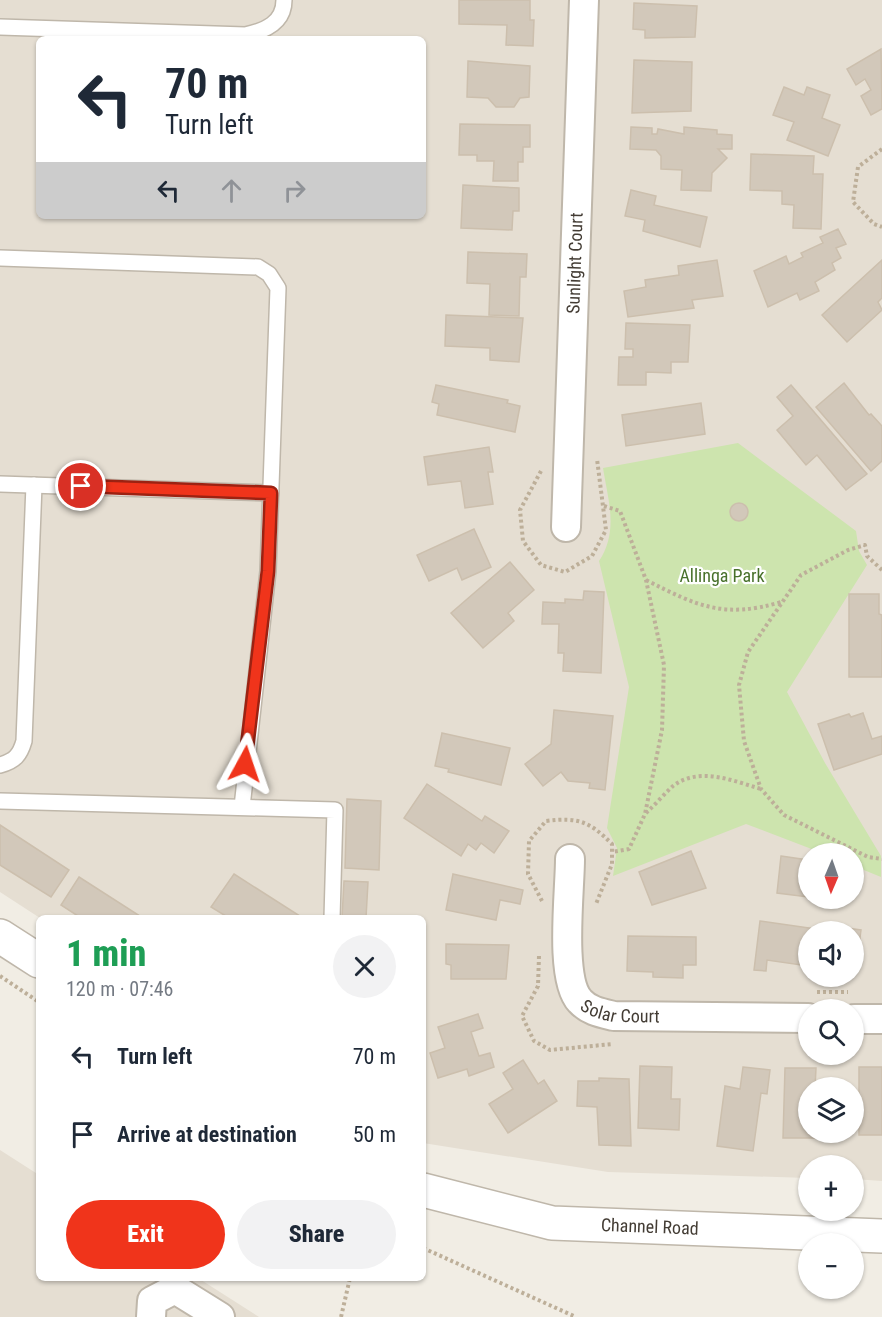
<!DOCTYPE html>
<meta charset="utf-8">
<style>
body{margin:0;font-family:"Roboto Condensed",sans-serif;background:#f2f2f3;color:#1f2937;height:100vh;display:flex;flex-direction:column;font-size:22px;white-space:nowrap}
*{box-sizing:border-box;margin:0}
p{font-size:20px;color:#747a83}
.icon{flex:none;width:33px;height:33px;fill:none;stroke:currentColor;stroke-width:2;stroke-linecap:round;stroke-linejoin:round}
.map{position:relative;flex:1;overflow:hidden}
.sheet{position:absolute;left:36px;top:915px;width:390px;height:366px;display:flex;flex-direction:column;background:#fff;border-radius:9px;box-shadow:0 2px 4px #0004}
.sheet>*{flex:none}
.guide{position:absolute;left:36px;top:36px;width:390px;height:183px;border-radius:9px;box-shadow:0 2px 4px #0004;background:#fff;color:#1f2937;overflow:hidden}
.needle{width:39px;rotate:182deg}
.controls{position:absolute;left:798px;top:843px;display:grid;gap:12px}
.controls a{display:grid;place-items:center;width:66px;height:66px;border-radius:50%;background:#fff;box-shadow:0 2px 4px #0004;font-size:30px}
.pin{position:absolute;display:grid;place-items:center;width:51px;height:51px;color:#fff;margin:-26px;border:3px solid #fff;border-radius:50%;box-shadow:0 2px 6px #0007}
.me{position:absolute;width:66px;margin:-33px;rotate:5deg;stroke-linejoin:round;filter:drop-shadow(0 0 4px #0008)}
.turn{display:flex;align-items:center;gap:21px;height:126px;padding:0 30px;font-size:27px}
.turn .icon{width:78px;height:78px;stroke-width:2.5}
.turn b{display:block;font-size:42px;line-height:51px}
.lanes{display:flex;align-items:center;height:57px;padding:0 30px;background:#0003;justify-content:center;gap:30px;direction:ltr}
.lanes .off{opacity:.35}
.round{display:grid;place-items:center;flex:none;width:63px;height:63px;border-radius:32px;background:#f2f2f3}
.overview{display:flex;align-items:center;justify-content:space-between;height:102px;padding:0 30px}
h1{font-size:36px;font-weight:800;line-height:45px;color:#1e9e55}
.primary-button{display:flex;gap:12px;margin-top:auto;padding:12px 30px}
.primary-button a{flex:1;height:69px;border-radius:36px;background:#f0341b;color:#fff;font-size:24px;font-weight:800;line-height:69px;text-align:center}
.primary-button a+a{background:#f2f2f3;color:#1f2937}
ul{padding:0;list-style:none}
li{display:flex;align-items:center;gap:18px;height:78px;padding:0 30px}
li div{flex:1}
li b{display:block;font-size:22px}
li em{font-style:normal}
.map>svg:first-child{display:block}
.residential{fill:#e5ded2;fill-rule:evenodd}
.green{fill:#cde4ae}
.building{fill:#d2c8ba;stroke:#ccbfad;stroke-width:1.5}
.lines{fill:none;stroke-linecap:round;stroke-linejoin:round}
.service-casing{stroke:#bfb7aa;stroke-width:18}
.minor-casing{stroke:#bfb7aa;stroke-width:32}
.tertiary-casing{stroke:#bfb7aa;stroke-width:36}
.path{stroke:#bdaf99;stroke-width:4;stroke-dasharray:3 3;stroke-linecap:butt}
.service{stroke:#fff;stroke-width:15}
.minor{stroke:#fff;stroke-width:28}
.tertiary{stroke:#fff;stroke-width:33}
.route-casing{stroke:#9c2212;stroke-width:15}
.route{stroke:#f0341b;stroke-width:10}
.labels{text-anchor:middle;stroke-width:4.5;stroke-linejoin:round;paint-order:stroke}
.street-label{font-size:18px;fill:#433c34;stroke:#fff}
.park-label{font-size:18px;fill:#48712b;stroke:#fff}
</style>
<div class="map">
<svg width="882" height="1317" viewBox="0 0 882 1317">
<rect width="100%" height="100%" fill="#f1ede4"/>
<g class="residential">
<path d="M0,0h882v1181l-28,-2v-13h-46v12l-200,-6 -185,-29v-225h-383l-40,-26zM39,39h384v177h-384zM808,854h46v44h-46zM808,932h46v44h-46zM808,1010h46v44h-46zM808,1088h46v44h-46z"/>
<polygon points="0,1150 39,1175 39,1278 198,1278 259,1317 0,1317"/>
</g>
<path class="green" d="M738,443l118,88 3,20 8,14 -80,127 38,71 56,93v21l-27,-11v-12l-32,-1 -76,-29 -133,52 4,-28 -10,-20 22,-141 -30,-126c20,-30 9,-61 4,-93z"/>
<g class="building">
<polygon points="459,0 530,0 530,20 534,20 533,46 506,45 507,25 459,24"/>
<polygon points="634,3 697,6 695,37 645,38 645,30 633,29"/>
<polygon points="881,49 882,109 871,115 861,96 871,90 865,79 856,85 847,69"/>
<polygon points="634,60 692,62 691,111 632,113"/>
<polygon points="468,61 530,66 529,97 520,98 514,107 496,107 488,98 467,97"/>
<polygon points="784,87 804,95 807,87 830,95 822,118 840,125 828,156 787,140 794,122 773,115"/>
<polygon points="460,124 530,125 530,147 523,147 523,162 518,162 518,181 493,181 494,161 477,161 477,155 459,155"/>
<polygon points="631,127 652,128 652,134 657,134 658,129 684,134 684,127 717,130 717,134 732,135 732,149 718,149 727,158 712,173 711,191 681,190 682,170 661,169 661,156 656,150 630,149"/>
<polygon points="751,154 814,156 813,174 823,174 821,229 793,228 794,205 782,204 782,191 750,190"/>
<polygon points="463,185 519,188 519,211 513,211 512,230 461,228"/>
<polygon points="631,190 656,196 654,205 707,217 700,247 643,231 645,220 625,216"/>
<polygon points="838,229 846,244 836,248 841,258 832,263 835,270 815,282 819,291 800,300 797,293 768,307 754,271 786,256 789,264 803,257 801,253 823,243 820,237"/>
<polygon points="468,252 527,254 526,277 520,277 519,316 489,315 490,284 467,283"/>
<polygon points="717,260 723,296 692,300 694,308 628,317 624,291 646,287 645,280 679,275 678,266"/>
<polygon points="882,260 882,298 878,302 882,310 847,342 822,315"/>
<polygon points="446,315 523,318 519,362 490,360 490,348 445,346"/>
<polygon points="626,323 690,325 688,362 671,362 671,373 646,372 646,385 618,385 619,357 633,357 633,349 625,349"/>
<polygon points="844,383 869,415 871,414 882,426 882,461 871,471 816,407"/>
<polygon points="436,385 508,400 507,403 520,406 515,432 437,415 439,404 432,402"/>
<polygon points="791,385 867,474 846,490 817,455 806,465 777,430 793,416 777,397"/>
<polygon points="701,403 705,434 626,446 622,415"/>
<polygon points="489,447 493,472 488,472 493,504 465,508 461,481 428,485 424,457"/>
<circle cx="739" cy="512" r="9"/>
<polygon points="474,529 491,567 462,580 457,568 429,581 417,555"/>
<polygon points="510,562 534,590 508,613 514,621 483,648 451,613"/>
<polygon points="584,591 604,592 601,673 563,671 564,653 558,653 559,624 542,624 543,602 565,603 565,599 583,600"/>
<polygon points="849,594 879,594 879,614 882,615 882,677 849,677"/>
<polygon points="554,710 613,716 605,790 589,788 590,783 568,781 561,772 543,786 525,764 551,744"/>
<polygon points="863,713 872,739 882,736 882,754 834,770 818,724 849,714 851,717"/>
<polygon points="442,733 510,748 501,785 448,772 449,769 435,766"/>
<polygon points="427,784 482,821 485,816 509,831 494,853 481,843 476,850 468,844 461,856 404,818"/>
<polygon points="347,799 381,801 379,870 345,868"/>
<polygon points="0,825 69,870 51,897 0,865"/>
<polygon points="691,851 706,888 652,905 639,872"/>
<polygon points="781,856 808,860 808,897 777,893"/>
<polygon points="234,874 303,918 229,918 211,907"/>
<polygon points="453,874 523,890 520,904 500,900 496,920 446,910"/>
<polygon points="79,877 143,918 81,918 61,905"/>
<polygon points="344,881 368,882 366,918 342,918"/>
<polygon points="760,921 837,932 808,932 808,966 767,960 766,971 754,970"/>
<polygon points="839,927 861,930 858,953 854,952 854,932 839,932"/>
<polygon points="628,936 696,937 696,965 683,965 683,978 653,977 653,972 627,971"/>
<polygon points="446,944 509,945 506,979 451,979 451,965 446,964"/>
<polygon points="478,1014 483,1028 471,1032 479,1056 490,1053 494,1067 469,1076 467,1069 438,1078 430,1053 445,1048 438,1027"/>
<polygon points="523,1060 538,1084 544,1080 557,1101 508,1133 489,1104 513,1089 503,1073"/>
<polygon points="640,1066 672,1067 671,1099 680,1099 679,1130 638,1128"/>
<polygon points="743,1067 770,1070 767,1094 761,1093 753,1151 717,1146 725,1086 740,1089"/>
<rect x="859" y="1067" width="23" height="68"/>
<polygon points="785,1068 816,1068 815,1088 808,1088 808,1132 815,1132 815,1138 783,1138"/>
<polygon points="599,1078 629,1079 631,1146 599,1145 597,1107 577,1106 578,1081 599,1081"/>
</g>
<g class="lines">
<g class="service-casing">
<g id="service">
<path d="M0,27l245,8c20,-4 39,-12 39,-35"/>
<polyline points="0,258 258,267 269,274 278,288 268,571 242,807"/>
<polyline points="0,484 271,493"/>
<path d="M0,765c15,-4 20,-10 24,-24l10,-256"/>
<polyline points="0,801 335,810 332,918"/>
</g>
</g>
<g class="minor-casing">
<g id="minor">
<path id="s1" d="M566,527l18,-527"/>
<path id="s2" d="M570,859c0,32 -11,120 10,142 9,10 21,12 34,15l194,2"/>
<polyline points="854,1019 882,1019"/>
<polyline points="151,1317 152,1301 175,1289 220,1317"/>
</g>
</g>
<g class="tertiary-casing">
<g id="tertiary">
<polyline points="0,936 39,961"/>
<path id="s3" d="M423,1190l129,33 330,13"/>
</g>
</g>
<g class="path">
<polyline points="882,149 858,167 853,202 874,224 882,227"/>
<polyline points="541,471 520,510 523,541 541,565 565,572 592,556 606,530 597,459"/>
<polyline points="604,506 620,511 646,580 664,665 662,730 645,814 629,849 612,852"/>
<polyline points="882,570 867,556 865,545 848,550 801,575 748,652 739,685 744,741 761,789 784,815 868,857 882,859"/>
<path d="M646,580c51,26 78,39 135,22"/>
<path d="M646,813c9,-8 18,-19 27,-27 26,-20 61,-5 88,3"/>
<path d="M542,901l-14,-27 1,-33 17,-20c32,-4 43,0 66,23v20l-16,40"/>
<polyline points="539,956 538,986 522,1016 534,1041 550,1050 613,1044"/>
<polyline points="0,976 39,1002"/>
<polyline points="817,992 848,992"/>
<polyline points="423,1248 576,1317"/>
<polyline points="341,1317 350,1278"/>
</g>
<use href="#service" class="service"/>
<use href="#minor" class="minor"/>
<use href="#tertiary" class="tertiary"/>
</g>
<g class="lines">
<g class="route-casing">
<polyline id="route" points="81,486 271,493 268,571 245,764"/>
</g>
<use href="#route" class="route"/>
</g>
<g class="labels">
<g class="street-label">
<text dy="6" stroke="none"><textPath href="#s1" startOffset="264">Sunlight Court</textPath></text>
<text dy="6" stroke="none"><textPath href="#s2" startOffset="188">Solar Court</textPath></text>
<text dy="6" stroke="none"><textPath href="#s3" startOffset="231">Channel Road</textPath></text>
</g>
<g class="park-label">
<text x="722" y="582">Allinga Park</text>
</g>
</g>
</svg>
<div class="controls">
<a><svg class="needle" viewBox="-14 -14 28 28"><path d="M0-13l5 13h-10z" fill="#e53935"/><path d="M0 13l5-13h-10z" fill="#747a83"/></svg></a>
<a><svg class="icon" aria-label="sound" viewBox="0 0 24 24"><path d="M4 9h4l5-4v14l-5-4H4zM17 9q2 3 0 6"/></svg></a>
<a><svg class="icon" aria-label="search" viewBox="0 0 24 24"><circle cx="10" cy="10" r="6"/><path d="M15 15l6 6"/></svg></a>
<a><svg class="icon" aria-label="layers" viewBox="0 0 24 24"><path d="M12 4l9 5-9 5-9-5zM3 14l9 5 9-5"/></svg></a>
<a>+</a>
<a>−</a>
</div>
<div class="pin" style="left:81px;top:486px;background:#d93025"><svg class="icon" aria-label="arrive" viewBox="0 0 24 24"><path d="M6 21V4h12l-3 4 3 4H6"/></svg></div>
<svg class="me" style="left:245px;top:764px" viewBox="-20 -20 40 40"><path d="M0-17L14 15 0 8-14 15z" fill="#f0341b" stroke="#fff" stroke-width="4"/></svg>
<div class="guide">
<div class="turn"><svg class="icon" aria-label="left" viewBox="0 0 24 24"><path d="M17 20v-9H6M10 6l-5 5 5 5"/></svg><div><b>70 m</b>Turn left</div></div>
<div class="lanes"><svg class="icon" aria-label="left" viewBox="0 0 24 24"><path d="M17 20v-9H6M10 6l-5 5 5 5"/></svg><svg class="icon off" aria-label="ahead" viewBox="0 0 24 24"><path d="M12 20V5M6 11l6-6 6 6"/></svg><svg class="icon off" aria-label="right" viewBox="0 0 24 24"><path d="M7 20v-9h11M14 6l5 5-5 5"/></svg></div>
</div>
<section class="sheet">
<div class="overview"><div><h1>1 min</h1><p>120 m · 07:46</p></div><a class="round"><svg class="icon" aria-label="close" viewBox="0 0 24 24"><path d="M6 6l12 12M18 6L6 18"/></svg></a></div>
<ul>
<li><svg class="icon" aria-label="left" viewBox="0 0 24 24"><path d="M17 20v-9H6M10 6l-5 5 5 5"/></svg><div><b>Turn left</b></div><em>70 m</em></li>
<li><svg class="icon" aria-label="arrive" viewBox="0 0 24 24"><path d="M6 21V4h12l-3 4 3 4H6"/></svg><div><b>Arrive at destination</b></div><em>50 m</em></li>
</ul>
<div class="primary-button"><a>Exit</a><a>Share</a></div>
</section>
</div>
